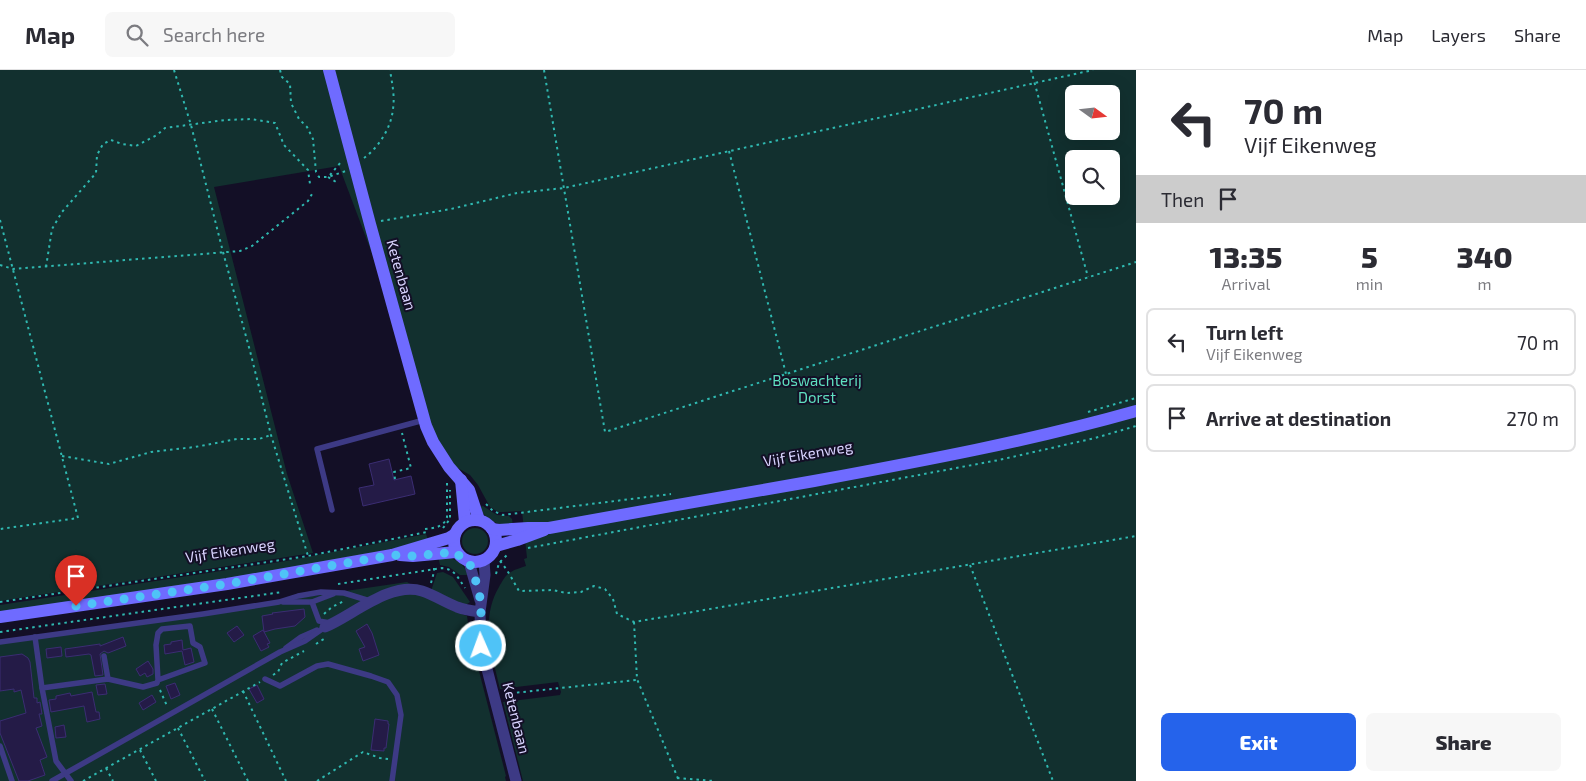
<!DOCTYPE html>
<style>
body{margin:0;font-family:"Exo 2",sans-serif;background:#f7f7f7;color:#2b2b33;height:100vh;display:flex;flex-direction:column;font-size:19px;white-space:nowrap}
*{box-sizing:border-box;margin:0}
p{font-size:16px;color:#7c7c81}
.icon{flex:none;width:28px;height:28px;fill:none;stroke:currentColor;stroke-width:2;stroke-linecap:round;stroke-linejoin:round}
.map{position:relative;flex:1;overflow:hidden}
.side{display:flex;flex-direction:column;background:#fff;width:450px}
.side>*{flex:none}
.guide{background:#fff;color:#2b2b33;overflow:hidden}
.needle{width:32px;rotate:105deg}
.fabs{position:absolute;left:1065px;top:15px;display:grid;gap:10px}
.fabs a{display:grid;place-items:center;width:55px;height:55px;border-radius:8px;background:#fff;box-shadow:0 5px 20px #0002;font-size:25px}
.pin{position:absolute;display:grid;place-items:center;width:42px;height:42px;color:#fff;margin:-51px -21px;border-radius:50% 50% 50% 0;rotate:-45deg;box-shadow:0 0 5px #0007}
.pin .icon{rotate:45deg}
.me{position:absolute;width:55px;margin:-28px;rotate:358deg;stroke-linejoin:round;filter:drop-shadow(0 0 4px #0008)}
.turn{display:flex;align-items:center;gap:18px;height:105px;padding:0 25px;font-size:22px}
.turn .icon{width:65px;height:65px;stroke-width:2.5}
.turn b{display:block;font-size:35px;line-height:42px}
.then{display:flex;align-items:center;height:48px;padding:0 25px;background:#0003;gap:10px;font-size:19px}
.eta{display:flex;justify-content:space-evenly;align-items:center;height:85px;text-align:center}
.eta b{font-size:30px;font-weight:800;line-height:35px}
.cta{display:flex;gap:10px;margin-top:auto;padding:10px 25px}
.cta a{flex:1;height:58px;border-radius:8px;background:#2563eb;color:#fff;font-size:20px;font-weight:800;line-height:58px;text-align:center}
.cta a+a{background:#f7f7f7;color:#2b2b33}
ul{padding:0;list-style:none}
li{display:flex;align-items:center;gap:15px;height:68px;margin:0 10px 8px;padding:0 15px;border:2px solid #e1e1e2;border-radius:8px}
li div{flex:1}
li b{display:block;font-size:19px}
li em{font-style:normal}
header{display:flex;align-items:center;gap:30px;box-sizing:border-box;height:70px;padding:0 25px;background:#fff;border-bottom:1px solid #e1e1e2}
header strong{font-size:24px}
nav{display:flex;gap:28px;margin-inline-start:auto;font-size:18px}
.search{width:350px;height:45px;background:#f7f7f7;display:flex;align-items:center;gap:12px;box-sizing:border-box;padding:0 18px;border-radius:8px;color:#7c7c81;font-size:19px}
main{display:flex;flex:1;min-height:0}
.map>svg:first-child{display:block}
.green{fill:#12302f;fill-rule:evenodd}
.building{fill:#241b47;stroke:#3b2d73}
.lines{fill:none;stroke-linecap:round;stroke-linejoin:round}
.path{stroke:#2fb8b0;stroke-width:2;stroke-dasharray:2.5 4;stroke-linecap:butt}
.lane{stroke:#3d3a85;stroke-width:5.5}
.street{stroke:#3d3a85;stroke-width:11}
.secondary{stroke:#6f6bff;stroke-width:12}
.route{stroke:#4fc3f7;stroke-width:9;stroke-dasharray:0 16.2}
.labels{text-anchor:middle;stroke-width:4;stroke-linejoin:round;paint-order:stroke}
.street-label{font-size:15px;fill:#d9d4ff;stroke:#130f26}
.park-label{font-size:15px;fill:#5fe0c0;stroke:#130f26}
</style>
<header>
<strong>Map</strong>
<div class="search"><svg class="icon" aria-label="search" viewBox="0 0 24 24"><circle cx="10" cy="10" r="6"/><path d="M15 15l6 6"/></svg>Search here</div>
<nav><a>Map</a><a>Layers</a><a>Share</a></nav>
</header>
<main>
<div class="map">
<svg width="1136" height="711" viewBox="0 0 1136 711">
<rect width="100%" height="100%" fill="#130f26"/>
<g class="green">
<path d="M0,0h1136v711h-613l-20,-79 57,-7 1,-3 -3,-10 -58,7c-8,-34 -20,-70 -1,-102 3,-5 6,-12 12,-15 4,-3 10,-4 15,-6l-2,-7 3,-1 -5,-47 -19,1h-5l-8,-5 -12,-22 -8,-10 -14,-8 -20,-29 -40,-121 -57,-151 -125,21 73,287 26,79 -313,48zM1074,24h37v37h-37zM1074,89h37v37h-37z"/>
<path d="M483,436l14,9 12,1 3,3 1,7c-15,-1 -26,-4 -34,-19z"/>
<circle cx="475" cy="471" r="13"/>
<polygon points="426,464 428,470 412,475 275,501 0,543 0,535 286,491"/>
<path d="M438,486c16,2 23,4 31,19h-9l-11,-8 -9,-2z"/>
<polygon points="443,502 453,507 470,532 467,534 462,534 431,521 437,503"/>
<polygon points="407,512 451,540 467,546 470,566 506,706 505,707 506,711 0,711 0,572"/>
</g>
<g class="building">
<polygon points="389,389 394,410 411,406 415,424 363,436 359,418 374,415 369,394"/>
<polygon points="304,539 305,547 295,556 275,559 264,562 262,546 273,544 272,543"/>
<polygon points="367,554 372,563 379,585 363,591 359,579 365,577 356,561"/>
<polygon points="237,556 244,565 234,572 227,563"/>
<polygon points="263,560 270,573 267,574 269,577 261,581 253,566"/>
<polygon points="123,567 126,576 108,583 104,581 100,584 103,605 95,606 91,585 89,584 66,587 65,579 100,574 100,576"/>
<polygon points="182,570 183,580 191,578 194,592 185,595 182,581 165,584 164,575 171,574 171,572"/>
<polygon points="61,577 62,586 47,588 46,579"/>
<polygon points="22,584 28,588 30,592 34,628 37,628 37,633 40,632 42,644 39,644 42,656 36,658 47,687 40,690 45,705 28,711 19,711 0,663 0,651 26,643 21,620 14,622 14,619 0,621 0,587"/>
<polygon points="148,591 153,599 153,604 147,607 145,603 140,606 136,599"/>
<polygon points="175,613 180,625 171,629 166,616"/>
<polygon points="105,614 107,624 98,625 96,615"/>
<polygon points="257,615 264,629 257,633 249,619"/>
<polygon points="92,622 96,642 99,642 100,649 87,652 84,636 51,642 49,630 56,629 56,626 70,623 71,626"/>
<polygon points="152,625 156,632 143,640 139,633"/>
<polygon points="375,649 388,651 388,654 389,654 386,678 384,678 384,681 371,680"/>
<polygon points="64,655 66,667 56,668 55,657"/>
</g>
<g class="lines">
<g class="path">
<polyline points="174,0 191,55 223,182 250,281 271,365 308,486"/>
<polyline points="280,0 282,7 290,14 291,33 299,49 307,57 313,69 316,102 319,107 328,107 346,101"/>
<polyline points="544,0 605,362 1136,192"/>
<polyline points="1031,0 1088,207"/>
<polyline points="729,81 786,304"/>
<path d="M364,88c15,-11 27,-30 29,-49 2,-13 -1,-26 -3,-39"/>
<polyline points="330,105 341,92"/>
<polyline points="328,107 336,112"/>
<polyline points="0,150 78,448 0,459"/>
<polyline points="381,151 451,139 517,123 564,118 1093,0"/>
<polyline points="0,195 13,199 240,181 252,176 308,131 312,124"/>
<polyline points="46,197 52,159 62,142 96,103 97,85 103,74 111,70 122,74 136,76 157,65 165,58 225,50 251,49 275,53 284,75 308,100 310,114"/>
<polyline points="1088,342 1136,328"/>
<polyline points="62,386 109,394 151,382 195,377 237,369 259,369 271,365"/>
<polyline points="395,409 394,402 411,398 402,363"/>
<polyline points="486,434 493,441 503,445 671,424"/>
<polyline points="443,458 450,449 450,420"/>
<path d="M425,459c10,-1 19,-2 22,-12v-36"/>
<polyline points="528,478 999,390 1095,368 1136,356"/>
<path d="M500,491c8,9 13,20 19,30l34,-1 13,3 15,-1 13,-6 11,3 8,10 4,15 17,8 502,-86"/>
<polyline points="970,495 1053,711"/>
<polyline points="496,504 499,493 507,485"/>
<polyline points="431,513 434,502 434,498"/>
<path d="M338,514l104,-16c13,1 16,10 23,20"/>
<polyline points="0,532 308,486 427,462"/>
<polyline points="324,544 332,537 344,531"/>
<polyline points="634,552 637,609 679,711"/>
<polyline points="0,562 282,522"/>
<polyline points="316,574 327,567"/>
<polyline points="273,605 278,602 282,593 304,581"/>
<polyline points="160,620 167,636"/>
<polyline points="243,621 286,711"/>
<polyline points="504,624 636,610"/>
<polyline points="212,639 248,711"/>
<polyline points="178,658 205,711"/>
<polyline points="140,680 156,711"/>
<polyline points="106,698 113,711"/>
<polyline points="677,708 714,711"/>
<polyline points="83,711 260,612"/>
<polyline points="317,711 363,682 380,688 388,689"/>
</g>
<g class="lane">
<polyline points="332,440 317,379 424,350"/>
<polyline points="283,532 312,532 319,551 330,553"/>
<polyline points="312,532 333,524"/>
<polyline points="35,567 42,618"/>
<polyline points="0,572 203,544 279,532 298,526 321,522 344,523 370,531"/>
<polyline points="286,578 301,567 317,560"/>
<polyline points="104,586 108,609"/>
<polyline points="265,609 280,616 317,596 328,594 371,606 388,612 397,625 401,645 392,711"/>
<polyline points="0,676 12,711"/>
<polyline points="52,711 280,582 305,571 325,557"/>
<polyline points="71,711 56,691 42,618 108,609 143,617 157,613 158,610 205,593 200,577 193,573 190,556 162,559 158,563 156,575 158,610"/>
</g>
<g class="street">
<polyline points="484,491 485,505 480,542 481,576 516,711"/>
<polyline points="469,492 480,530"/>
<path d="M325,557c27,-11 65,-46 97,-36 12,4 23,11 35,16 8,3 16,4 23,5"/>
</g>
<g class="secondary">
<polyline points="329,0 370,154 426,356 433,372 449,397 469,420 479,450"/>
<polyline points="461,410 465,452"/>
<circle cx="475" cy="471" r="21"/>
<path d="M492,459l7,1 29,-2h21c88,-16 177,-32 265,-47 108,-20 216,-40 322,-70"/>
<polyline points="496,476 517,470 544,460"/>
<polyline points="400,485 413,486 456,482"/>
<polyline points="0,547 227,514 392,485 449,468 454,465"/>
</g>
</g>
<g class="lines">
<path class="route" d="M76,536l151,-22 165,-29 21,1 43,-4 5,6 8,4c5,12 11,31 12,43 0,14 -1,28 0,41"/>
</g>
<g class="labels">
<g class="street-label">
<text transform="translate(401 205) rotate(74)" y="5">Ketenbaan</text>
<text transform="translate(808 384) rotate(-10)" y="5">Vijf Eikenweg</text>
<text transform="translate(230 481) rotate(-9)" y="5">Vijf Eikenweg</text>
<text transform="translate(516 648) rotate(76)" y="5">Ketenbaan</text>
</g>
<g class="park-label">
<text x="817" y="316">Boswachterij<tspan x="817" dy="17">Dorst</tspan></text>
</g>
</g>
</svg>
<div class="fabs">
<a><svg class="needle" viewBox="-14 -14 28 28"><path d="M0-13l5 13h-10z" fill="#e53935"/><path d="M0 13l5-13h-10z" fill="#7c7c81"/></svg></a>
<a><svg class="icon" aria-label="search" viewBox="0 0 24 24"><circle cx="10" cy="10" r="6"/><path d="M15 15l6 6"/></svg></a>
</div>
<div class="pin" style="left:76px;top:536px;background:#d93025"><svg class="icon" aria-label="arrive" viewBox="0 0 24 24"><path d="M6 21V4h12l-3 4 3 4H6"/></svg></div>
<svg class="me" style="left:481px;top:576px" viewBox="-20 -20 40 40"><circle r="17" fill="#4fc3f7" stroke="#fff" stroke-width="3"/><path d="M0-11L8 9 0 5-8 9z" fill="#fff"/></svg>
</div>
<section class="side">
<div class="guide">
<div class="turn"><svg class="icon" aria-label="left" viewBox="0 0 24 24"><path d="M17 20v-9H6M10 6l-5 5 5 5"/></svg><div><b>70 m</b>Vijf Eikenweg</div></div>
<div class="then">Then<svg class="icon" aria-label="arrive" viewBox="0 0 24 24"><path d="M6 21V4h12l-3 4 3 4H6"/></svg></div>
</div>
<div class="eta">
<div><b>13:35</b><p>Arrival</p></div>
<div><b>5</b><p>min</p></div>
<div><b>340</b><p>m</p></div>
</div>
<ul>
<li><svg class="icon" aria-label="left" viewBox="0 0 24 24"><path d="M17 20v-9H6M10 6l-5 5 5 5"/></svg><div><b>Turn left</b><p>Vijf Eikenweg</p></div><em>70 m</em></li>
<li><svg class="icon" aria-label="arrive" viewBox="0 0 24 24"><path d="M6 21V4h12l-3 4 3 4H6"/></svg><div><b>Arrive at destination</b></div><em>270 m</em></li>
</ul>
<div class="cta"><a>Exit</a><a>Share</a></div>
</section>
</main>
